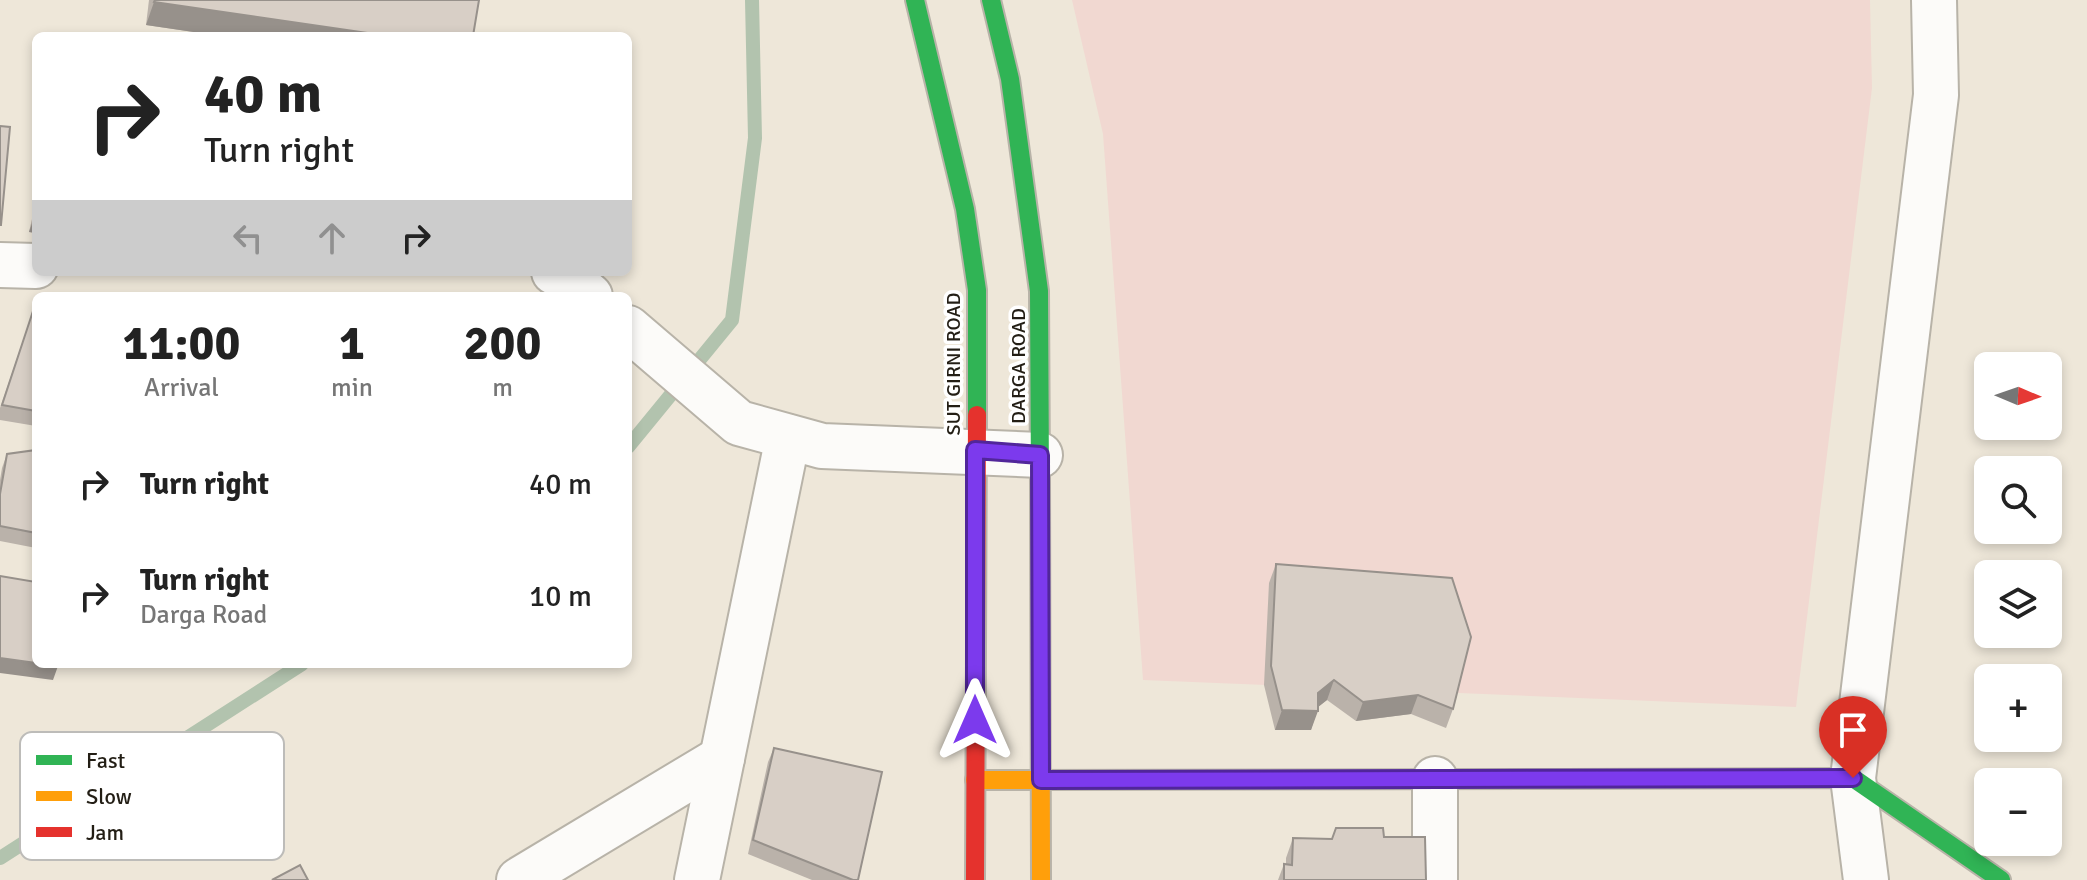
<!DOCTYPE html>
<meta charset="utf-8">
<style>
body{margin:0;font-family:Signika,sans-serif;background:#f2f2f2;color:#222;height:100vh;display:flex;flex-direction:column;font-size:30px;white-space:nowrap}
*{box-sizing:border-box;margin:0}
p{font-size:26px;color:#767676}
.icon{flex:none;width:44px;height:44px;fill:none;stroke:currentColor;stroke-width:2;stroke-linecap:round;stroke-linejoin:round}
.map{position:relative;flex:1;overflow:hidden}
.drawer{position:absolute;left:32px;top:292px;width:600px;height:376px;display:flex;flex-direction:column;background:#fff;border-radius:12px;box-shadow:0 4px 12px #0003}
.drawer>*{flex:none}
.guide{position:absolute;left:32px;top:32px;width:600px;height:244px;border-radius:12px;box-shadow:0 4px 12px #0003;background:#fff;color:#222;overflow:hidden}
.needle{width:52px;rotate:92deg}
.buttons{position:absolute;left:1974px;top:352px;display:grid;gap:16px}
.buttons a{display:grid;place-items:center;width:88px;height:88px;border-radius:12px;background:#fff;box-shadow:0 4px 12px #0003;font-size:40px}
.pin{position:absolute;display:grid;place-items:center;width:68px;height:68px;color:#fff;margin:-82px -34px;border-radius:50% 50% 50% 0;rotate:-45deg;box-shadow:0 0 8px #0007}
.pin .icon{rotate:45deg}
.me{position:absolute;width:88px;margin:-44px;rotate:0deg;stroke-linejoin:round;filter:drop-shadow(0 0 6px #0008)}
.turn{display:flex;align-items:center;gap:28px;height:168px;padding:0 40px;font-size:36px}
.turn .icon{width:104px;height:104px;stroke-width:2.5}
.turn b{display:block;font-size:56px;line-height:68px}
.lanes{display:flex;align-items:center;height:76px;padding:0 40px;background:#0003;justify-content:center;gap:40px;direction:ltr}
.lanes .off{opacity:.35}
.eta{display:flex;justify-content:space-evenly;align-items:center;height:136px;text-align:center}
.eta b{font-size:48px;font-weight:800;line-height:56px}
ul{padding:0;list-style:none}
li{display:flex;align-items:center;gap:24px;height:112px;padding:0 40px}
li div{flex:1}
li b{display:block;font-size:30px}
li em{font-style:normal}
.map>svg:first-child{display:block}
.green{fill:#f1d8d1}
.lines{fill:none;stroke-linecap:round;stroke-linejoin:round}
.stream{stroke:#b2c3ae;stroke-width:14}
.street-casing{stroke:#b8b3a8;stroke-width:48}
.fast-casing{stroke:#b8b3a8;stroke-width:22}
.slow-casing{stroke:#b8b3a8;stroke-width:22}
.jam-casing{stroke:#b8b3a8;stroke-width:22}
.street{stroke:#fcfbf9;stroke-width:44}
.fast{stroke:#30b455;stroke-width:18}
.slow{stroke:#ff9f0a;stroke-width:18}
.jam{stroke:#e5322d;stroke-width:18}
.wall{fill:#bab2aa}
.shaded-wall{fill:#97918b}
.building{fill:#d8cfc6;stroke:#97918b;stroke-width:2}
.route-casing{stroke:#51269a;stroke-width:20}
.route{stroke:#7c3aed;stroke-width:14}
.labels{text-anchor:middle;stroke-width:7;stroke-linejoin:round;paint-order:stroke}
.street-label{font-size:20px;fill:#231e15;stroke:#fff}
.key{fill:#fff;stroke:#bdbcb9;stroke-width:2}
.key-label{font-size:22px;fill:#231e15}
</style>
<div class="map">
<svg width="2087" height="880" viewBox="0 0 2087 880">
<rect width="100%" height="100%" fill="#eee7d9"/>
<polygon class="green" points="1072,0 1870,0 1872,88 1796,707 1143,680 1103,134"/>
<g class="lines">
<g class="stream">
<polyline points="628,447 732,320 755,138 752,0"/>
<polyline points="0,858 302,664"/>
</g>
<g class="street-casing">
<g id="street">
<polyline points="0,265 36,266"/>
<polyline points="554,272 570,279 590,296"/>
<polyline points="628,328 739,423 822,446 1040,455"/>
<polyline points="1435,779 1435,880"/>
<polyline points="519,880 722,758"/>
<polyline points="697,880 788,437"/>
<polyline points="1866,880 1853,778 1936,95 1934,0"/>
</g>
</g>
<g class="fast-casing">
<g id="fast">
<polyline points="915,0 965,209 977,290 977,415"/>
<polyline points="991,0 1010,79 1039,291 1040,485"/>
<polyline points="1564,779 1853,778 2001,880"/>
</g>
</g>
<g class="slow-casing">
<g id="slow">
<polyline points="1040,485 1041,880"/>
<polyline points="975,780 1564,779"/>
</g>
</g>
<g class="jam-casing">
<polyline id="jam" points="975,880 977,415"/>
</g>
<use href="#street" class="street"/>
<use href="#fast" class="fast"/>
<use href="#slow" class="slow"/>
<use href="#jam" class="jam"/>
</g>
<g class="wall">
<polygon points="149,0 479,0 473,36 221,36 146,25"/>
<polygon points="36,202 36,233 29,232"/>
<polygon points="36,302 36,426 0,420 0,408"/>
<polygon points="36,450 36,548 0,541 0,480 2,468 7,454"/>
<polygon points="1276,564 1453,709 1446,728 1411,714 1356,721 1327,700 1318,707 1311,730 1275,730 1264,685 1269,583"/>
<polygon points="774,748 858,880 812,880 748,854 768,762"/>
<polygon points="1384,837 1426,880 1278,880 1284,864 1286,864 1286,858 1293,838 1332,839"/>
</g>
<g class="shaded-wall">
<polygon points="154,2 388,36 221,36 146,25"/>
<polygon points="34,218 36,218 36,233 29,232"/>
<polygon points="0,658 36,663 36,664 58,666 53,680 0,673"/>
<polygon points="1334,680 1327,700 1313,711 1318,711 1311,730 1275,730 1282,710 1318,693"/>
<polygon points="1418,695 1411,714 1356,721 1363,702"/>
</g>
<g class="building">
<polygon points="155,0 479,0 473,36 388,36 154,2"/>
<polygon points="0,126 10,127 1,225 0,225"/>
<polygon points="36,302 36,411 2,405"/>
<polygon points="36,450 36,533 0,526 0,494 7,454"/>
<polygon points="1276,564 1452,578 1471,637 1453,709 1418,695 1363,702 1334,680 1318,693 1318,711 1282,710 1271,666"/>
<polygon points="0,576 36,582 36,663 0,658"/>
<polygon points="774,748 882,772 858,880 853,880 753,840"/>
<polygon points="1336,828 1383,828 1384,837 1425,837 1426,880 1284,880 1284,864 1292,865 1293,838 1332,839"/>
<polygon points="300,865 308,880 272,880"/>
</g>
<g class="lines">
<g class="route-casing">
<polyline id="route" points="975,720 975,450 1040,455 1041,780 1853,778"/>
</g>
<use href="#route" class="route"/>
</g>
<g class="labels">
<g class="street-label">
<text transform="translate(953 364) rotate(-90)" y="7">SUT GIRNI ROAD</text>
<text transform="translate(1018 366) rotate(-90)" y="7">DARGA ROAD</text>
</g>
</g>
<rect x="20" y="732" width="264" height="128" rx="12" class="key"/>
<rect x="36" y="755" width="36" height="10" fill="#30b455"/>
<rect x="36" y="791" width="36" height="10" fill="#ff9f0a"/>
<rect x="36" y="827" width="36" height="10" fill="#e5322d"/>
<g class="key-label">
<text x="86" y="768">Fast</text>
<text x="86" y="804">Slow</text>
<text x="86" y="840">Jam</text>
</g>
</svg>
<div class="buttons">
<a><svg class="needle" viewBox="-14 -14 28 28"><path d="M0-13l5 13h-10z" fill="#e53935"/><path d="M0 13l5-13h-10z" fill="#767676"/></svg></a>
<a><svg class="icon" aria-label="search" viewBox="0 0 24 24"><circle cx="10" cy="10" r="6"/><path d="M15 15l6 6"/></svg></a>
<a><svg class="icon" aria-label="layers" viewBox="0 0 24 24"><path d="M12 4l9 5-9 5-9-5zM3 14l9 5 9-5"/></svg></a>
<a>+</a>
<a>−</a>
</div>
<div class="pin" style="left:1853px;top:778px;background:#d93025"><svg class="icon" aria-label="arrive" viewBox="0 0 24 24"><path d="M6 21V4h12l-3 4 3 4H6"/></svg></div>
<svg class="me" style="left:975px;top:720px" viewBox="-20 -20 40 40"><path d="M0-17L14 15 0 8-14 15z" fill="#7c3aed" stroke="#fff" stroke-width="4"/></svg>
<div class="guide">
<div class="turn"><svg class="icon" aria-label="right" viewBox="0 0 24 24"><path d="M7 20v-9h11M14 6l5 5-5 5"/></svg><div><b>40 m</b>Turn right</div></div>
<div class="lanes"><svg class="icon off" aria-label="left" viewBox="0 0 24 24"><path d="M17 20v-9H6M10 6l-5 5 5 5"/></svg><svg class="icon off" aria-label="ahead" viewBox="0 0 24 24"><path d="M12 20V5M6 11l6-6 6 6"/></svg><svg class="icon" aria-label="right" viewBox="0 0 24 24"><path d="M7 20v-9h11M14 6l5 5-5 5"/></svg></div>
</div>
<section class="drawer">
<div class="eta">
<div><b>11:00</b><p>Arrival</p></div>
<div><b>1</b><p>min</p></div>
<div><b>200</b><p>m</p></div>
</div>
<ul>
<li><svg class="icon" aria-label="right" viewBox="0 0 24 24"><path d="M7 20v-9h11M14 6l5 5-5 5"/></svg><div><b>Turn right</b></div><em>40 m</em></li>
<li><svg class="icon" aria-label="right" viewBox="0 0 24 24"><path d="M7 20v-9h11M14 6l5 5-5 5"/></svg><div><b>Turn right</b><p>Darga Road</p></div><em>10 m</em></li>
</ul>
</section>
</div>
